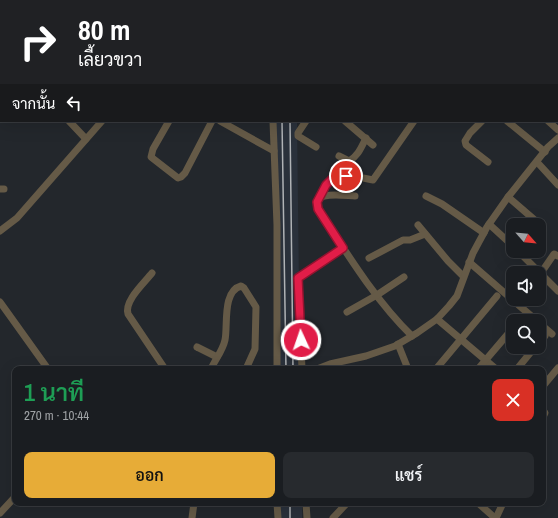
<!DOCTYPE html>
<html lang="th">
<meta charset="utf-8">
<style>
body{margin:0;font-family:"Archivo Narrow",Sarabun,sans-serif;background:#272a2e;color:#f1f3f6;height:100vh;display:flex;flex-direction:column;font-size:15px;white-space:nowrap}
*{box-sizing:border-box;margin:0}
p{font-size:13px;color:#9fa2a5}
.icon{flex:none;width:22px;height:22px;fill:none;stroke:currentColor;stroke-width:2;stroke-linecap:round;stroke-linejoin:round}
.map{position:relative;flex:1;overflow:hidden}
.panel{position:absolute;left:12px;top:366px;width:534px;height:140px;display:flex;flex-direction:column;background:#1a1d21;border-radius:8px;box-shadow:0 4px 16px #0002,0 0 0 1px #383b3f}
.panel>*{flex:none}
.top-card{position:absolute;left:0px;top:0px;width:558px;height:122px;box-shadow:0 4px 16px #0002,0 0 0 1px #383b3f;background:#202124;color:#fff;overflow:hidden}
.needle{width:26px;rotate:117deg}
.tools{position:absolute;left:506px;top:218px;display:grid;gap:8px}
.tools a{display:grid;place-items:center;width:40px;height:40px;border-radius:8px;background:#1a1d21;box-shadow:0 4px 16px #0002,0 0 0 1px #383b3f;font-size:20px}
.pin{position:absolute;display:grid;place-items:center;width:34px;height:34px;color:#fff;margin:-17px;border:2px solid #fff;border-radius:50%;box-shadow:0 1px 4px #0007}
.me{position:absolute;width:44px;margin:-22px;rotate:357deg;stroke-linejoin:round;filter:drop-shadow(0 0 3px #0008)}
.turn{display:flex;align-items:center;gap:14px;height:84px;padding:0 12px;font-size:18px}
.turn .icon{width:52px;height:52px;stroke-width:2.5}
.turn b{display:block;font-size:28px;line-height:34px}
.then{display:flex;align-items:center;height:38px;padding:0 12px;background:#0003;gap:8px;font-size:15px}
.round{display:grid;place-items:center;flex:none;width:42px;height:42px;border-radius:8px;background:#272a2e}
.head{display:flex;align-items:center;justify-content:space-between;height:68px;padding:0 12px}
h1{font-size:24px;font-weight:600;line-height:30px;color:#1e9e55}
.cta{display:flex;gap:8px;margin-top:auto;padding:8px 12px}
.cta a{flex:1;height:46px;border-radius:8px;background:#e7ac37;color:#111;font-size:16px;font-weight:600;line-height:46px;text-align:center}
.cta a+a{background:#272a2e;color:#f1f3f6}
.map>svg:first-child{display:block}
.built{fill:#2a313b}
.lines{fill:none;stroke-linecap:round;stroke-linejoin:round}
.minor{stroke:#655a47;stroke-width:7}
.rail{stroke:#b0b3b6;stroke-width:1.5}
.route-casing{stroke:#92132f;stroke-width:10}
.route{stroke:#e11d48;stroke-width:7}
</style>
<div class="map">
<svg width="558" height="518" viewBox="0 0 558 518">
<rect width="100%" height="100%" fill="#23272c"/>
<g class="built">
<polygon points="275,121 297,121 300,369 279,369"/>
<rect x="280" y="503" width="22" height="15"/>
</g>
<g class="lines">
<g class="minor">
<polyline points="123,0 124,1"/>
<polyline points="268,0 268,1"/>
<polyline points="338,0 339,1"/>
<polyline points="408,0 410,1"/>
<polyline points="504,0 506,1"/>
<polyline points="52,1 53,0"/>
<polyline points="111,1 112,0"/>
<polyline points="391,1 392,0"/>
<polyline points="433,1 434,0"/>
<polyline points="491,1 491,0"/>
<polyline points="0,28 1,29"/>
<polyline points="557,83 558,84"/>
<polyline points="69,121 86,139"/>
<polyline points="169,121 153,149 151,157 178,178 181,177 185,173 212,121"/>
<polyline points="220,121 274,151"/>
<polyline points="273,121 277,225 277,369"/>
<polyline points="306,121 298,133 298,136 316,147"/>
<polyline points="345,121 373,145"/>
<polyline points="482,121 470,133 465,141 466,145 488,162"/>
<polyline points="507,121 545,152"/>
<polyline points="548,121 558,130"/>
<path d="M339,156l10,5c9,-5 12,-13 17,-23"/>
<polyline points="537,162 558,185"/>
<polyline points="0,189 4,189"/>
<path d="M355,196c-8,0 -35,-5 -38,6 0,2 0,4 1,7 28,43 57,91 94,127"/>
<polyline points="426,196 442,204 484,233"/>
<polyline points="508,197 537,222"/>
<path d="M320,198c3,-7 6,-15 12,-19 10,-6 31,-1 41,1l41,-59"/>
<polyline points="489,224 513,246"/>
<polyline points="418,225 448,261 463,276"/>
<polyline points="0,231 17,218 102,121"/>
<polyline points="518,251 558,291"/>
<polyline points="369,258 403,240 410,240 425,234"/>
<polyline points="469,262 537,321"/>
<path d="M152,273c-8,10 -28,28 -24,41l37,55"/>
<polyline points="541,273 554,254 558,256"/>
<polyline points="0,302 48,369"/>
<polyline points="347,312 377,295 404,277"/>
<polyline points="437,319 496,369"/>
<polyline points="519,321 522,318"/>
<polyline points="539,323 552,334"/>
<polyline points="539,343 545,336"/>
<polyline points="398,344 408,369"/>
<polyline points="197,347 217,357"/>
<path d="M211,369c4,-9 12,-19 14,-29 3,-14 -3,-49 16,-54l3,2 12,19 -1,42 -9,20"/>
<polyline points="302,369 298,278 343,248"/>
<polyline points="317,369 330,364 366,356 395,346 417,333 437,319 449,306 457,296 473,253 487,227 508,197 548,147 558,138"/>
<polyline points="436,369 497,296"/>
<polyline points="478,369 513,328"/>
<polyline points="517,369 535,347"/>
<polyline points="543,386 558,368"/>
<polyline points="543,410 545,413 543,417"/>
<polyline points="277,503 278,518"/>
<polyline points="306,503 307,518"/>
<polyline points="478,503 495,518"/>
<polyline points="0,513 15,497"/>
<polyline points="192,518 194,503"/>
<polyline points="333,518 347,503"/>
<polyline points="496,518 503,503"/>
</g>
<g class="rail">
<polyline points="280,0 280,1"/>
<polyline points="287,0 287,1"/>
<polyline points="282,121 286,369"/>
<polyline points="290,121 293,369"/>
<polyline points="290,503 290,518"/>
</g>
</g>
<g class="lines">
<g class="route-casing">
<polyline id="route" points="301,340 298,278 343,248 318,209 317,202 326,185 333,178 346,176"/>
</g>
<use href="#route" class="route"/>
</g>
</svg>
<div class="tools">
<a><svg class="needle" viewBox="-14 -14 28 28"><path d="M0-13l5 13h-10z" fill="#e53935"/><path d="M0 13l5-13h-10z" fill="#9fa2a5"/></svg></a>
<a><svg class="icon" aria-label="sound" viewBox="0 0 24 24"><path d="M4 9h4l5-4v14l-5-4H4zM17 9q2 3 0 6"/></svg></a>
<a><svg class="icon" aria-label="search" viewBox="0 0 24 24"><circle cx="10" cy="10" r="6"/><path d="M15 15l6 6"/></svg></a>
</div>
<div class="pin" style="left:346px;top:176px;background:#d93025"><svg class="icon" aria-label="arrive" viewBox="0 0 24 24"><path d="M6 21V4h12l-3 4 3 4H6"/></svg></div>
<svg class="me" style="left:301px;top:340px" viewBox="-20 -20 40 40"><circle r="17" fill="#e11d48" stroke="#fff" stroke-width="3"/><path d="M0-11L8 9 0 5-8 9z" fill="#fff"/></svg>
<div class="top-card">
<div class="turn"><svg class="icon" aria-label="right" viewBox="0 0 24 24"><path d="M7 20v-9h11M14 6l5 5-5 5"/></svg><div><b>80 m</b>เลี้ยวขวา</div></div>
<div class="then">จากนั้น<svg class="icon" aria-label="left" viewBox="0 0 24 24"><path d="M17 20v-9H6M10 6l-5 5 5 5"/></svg></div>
</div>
<section class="panel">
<div class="head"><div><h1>1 นาที</h1><p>270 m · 10:44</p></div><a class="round" style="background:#d93025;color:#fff"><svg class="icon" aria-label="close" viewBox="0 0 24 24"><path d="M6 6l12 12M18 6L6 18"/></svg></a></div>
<div class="cta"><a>ออก</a><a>แชร์</a></div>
</section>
</div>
